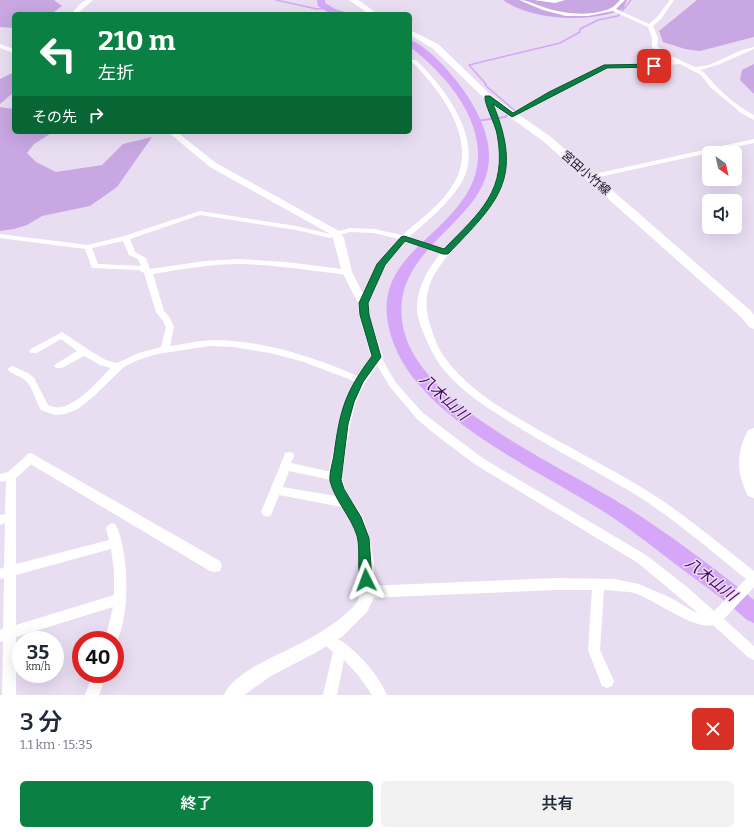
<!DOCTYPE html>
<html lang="ja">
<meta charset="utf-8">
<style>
body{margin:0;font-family:Bitter,"Noto Sans JP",serif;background:#f2f2f3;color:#1f2937;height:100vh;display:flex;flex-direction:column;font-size:15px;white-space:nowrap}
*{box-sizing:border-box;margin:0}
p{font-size:13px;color:#747a83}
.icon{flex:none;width:22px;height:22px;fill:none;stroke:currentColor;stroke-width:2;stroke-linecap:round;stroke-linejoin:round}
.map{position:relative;height:695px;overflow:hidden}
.drawer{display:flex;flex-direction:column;background:#fff;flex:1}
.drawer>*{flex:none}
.hud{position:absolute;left:12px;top:12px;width:400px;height:122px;border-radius:6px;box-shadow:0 4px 16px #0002;background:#0b8043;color:#fff;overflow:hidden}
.needle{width:26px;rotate:147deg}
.controls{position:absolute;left:702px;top:146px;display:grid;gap:8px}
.controls a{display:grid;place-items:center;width:40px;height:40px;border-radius:6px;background:#fff;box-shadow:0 4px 16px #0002;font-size:20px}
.speed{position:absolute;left:12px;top:631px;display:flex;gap:8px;font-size:20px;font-weight:700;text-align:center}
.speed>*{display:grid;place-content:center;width:52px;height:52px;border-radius:50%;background:#fff;box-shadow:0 4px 16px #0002;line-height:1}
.speed small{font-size:10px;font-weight:400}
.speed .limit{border:6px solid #d22;background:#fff;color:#111}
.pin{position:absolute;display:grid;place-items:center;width:34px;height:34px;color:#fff;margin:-17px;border-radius:8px;box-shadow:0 2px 6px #0006}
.me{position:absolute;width:44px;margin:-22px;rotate:357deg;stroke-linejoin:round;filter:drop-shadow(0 0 3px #0008)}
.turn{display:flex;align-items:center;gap:14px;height:84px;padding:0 20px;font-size:18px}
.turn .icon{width:52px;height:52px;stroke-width:2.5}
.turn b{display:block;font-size:28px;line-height:34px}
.then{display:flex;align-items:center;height:38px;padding:0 20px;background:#0003;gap:8px;font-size:15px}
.round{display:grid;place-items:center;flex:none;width:42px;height:42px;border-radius:6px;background:#f2f2f3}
.headline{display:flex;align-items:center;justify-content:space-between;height:68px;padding:0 20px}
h1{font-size:24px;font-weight:600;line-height:30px}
.action{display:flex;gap:8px;margin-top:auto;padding:8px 20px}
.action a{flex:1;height:46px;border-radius:6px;background:#0b8043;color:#fff;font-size:16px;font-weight:600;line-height:46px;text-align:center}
.action a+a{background:#f2f2f3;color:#1f2937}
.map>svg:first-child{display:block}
.green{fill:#c8a7e2}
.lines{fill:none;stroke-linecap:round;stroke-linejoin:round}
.stream-far1{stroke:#d6a6f8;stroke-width:1.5}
.stream{stroke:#d6a6f8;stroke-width:2}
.river{fill:#d6a6f8;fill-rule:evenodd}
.minor{fill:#fff;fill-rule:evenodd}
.tertiary{fill:#fff;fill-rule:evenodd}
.primary{fill:#fff;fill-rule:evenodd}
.route{fill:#0b8043;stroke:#07532c}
.labels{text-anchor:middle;stroke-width:3;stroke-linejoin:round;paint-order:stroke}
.far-street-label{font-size:12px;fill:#151118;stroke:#e9ddf2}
.water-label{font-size:15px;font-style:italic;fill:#470267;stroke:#e9ddf2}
</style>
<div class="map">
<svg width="754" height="695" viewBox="0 0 754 695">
<rect width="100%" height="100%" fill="#e9ddf2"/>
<g class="green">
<polygon points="0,0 54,0 62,6 51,14 14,14 14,28 0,27"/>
<path d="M503,0h124l-4,9c-32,14 -91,12 -120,-9z"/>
<polygon points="697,0 754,0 754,37 700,51 685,49 663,42 659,31"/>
<polygon points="754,64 754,94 740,80 742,70"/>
<polygon points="14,72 14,92 0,104 0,79"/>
<polygon points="0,107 14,109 14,132 53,132 34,144 27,153 36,162 56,172 102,165 123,144 152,137 117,187 90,206 42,216 27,225 14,229 0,231"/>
</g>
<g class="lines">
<g class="stream-far1">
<polyline points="276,0 317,9 327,8"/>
<polyline points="510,113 514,110 485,85 486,84 469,65 560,43 580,32 580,29 598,20 618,16 631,0"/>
</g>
<polyline class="stream" points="476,121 505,117 511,112"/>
<g class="river">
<polygon points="317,0 325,0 325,3 335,9 351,14 329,13 318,6"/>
<path d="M410,40c18,6 43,35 54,51 88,128 -86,134 -60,240 19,77 161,136 224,177 39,25 78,54 115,83l11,9v23l-7,-3c-24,-22 -51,-40 -77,-60 -18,-14 -36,-28 -55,-41 -68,-46 -199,-99 -224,-183 -22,-73 44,-92 75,-141 35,-56 -13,-115 -56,-148z"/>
</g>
<g class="minor">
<path d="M519,0c9,0 17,5 27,8 18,6 47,9 65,0 3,-1 6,-5 9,-8h5l-9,9 33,15 8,-7 13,-17h4l-13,19 -8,7 5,12 -1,8 10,8 28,13 14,-2 33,-15 12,-3v2l-34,15 -20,6c7,4 10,10 16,16 11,11 24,22 38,29v5l-13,-7 -14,-12 -16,-13 -10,-13 -21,-11 -73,5 -54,25 -39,22h-4v-2l39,-22 55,-26 70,-4 -11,-6 -11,-9v-9l-4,-11 -35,-16 -25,5h-22l-23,-6z"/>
<polygon points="534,0 565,0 555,3"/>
<path d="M412,60h4c30,29 71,83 44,125 -13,20 -33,36 -51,52l35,13c11,-13 23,-23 34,-36 31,-38 22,-75 7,-117l1,-1 5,1c16,45 25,80 -8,120 -10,13 -24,24 -34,37 -21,25 -29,45 -17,77 3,9 7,19 13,27 25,35 68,57 104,78 31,17 62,33 92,51 40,24 76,55 113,84v16l-30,32 30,27v14l-5,-2 -36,-33c-20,5 -57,-25 -79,-32 -9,-2 -21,-2 -30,-3l-4,60 14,31 -2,5 -5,2 -5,-2 -14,-36 4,-60h-36l-190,8 -4,-2 -2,-4 2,-4 4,-2 190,-8 58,1 25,5 32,14 22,13 5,2 -60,-50 -162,-98 -40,-30 -19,-16 -27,-32 -18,-30 5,-3 3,1 16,28 27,30 21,16 40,30 162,96 41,32 27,24 32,-32c-37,-30 -73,-61 -113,-86 -42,-25 -85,-47 -126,-73 -22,-14 -45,-28 -62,-49 -10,-11 -16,-25 -22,-39 -3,-9 -7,-17 -6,-27 1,-19 11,-36 23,-51l-35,-13 -21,26 -11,27 -7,11 -3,1 -4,-3 5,-9 12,-27 23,-28 -25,-6 -24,-1 -20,6 -34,-8 -96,-15 -70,24 5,13 11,6 4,11 55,-8 34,-2 47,3 64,8 1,2 -1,2 -3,1c-35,-4 -71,-10 -106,-11 -30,0 -59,5 -88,10l11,37 6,7 4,9 -4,19c15,-2 31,-6 46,-6 51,1 100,18 146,38l2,2 -2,2 -3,1 -55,-21 -34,-9 -37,-6 -23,-1 -53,8 -19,6 -14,7 -30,29 -16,13 -13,5 -10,1 -14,-5c-6,-9 -7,-21 -15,-29 -5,-5 -14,-6 -19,-12l5,-3 16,7 6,5 14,27c21,12 49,-24 63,-37l-11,-3 -16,-9 -22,12h-6l-2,-2 2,-2 21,-13 -16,-12 -24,14h-6l-2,-2 2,-2 31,-17 30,20 14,8 11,3 22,-10 22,-6 5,-20 -3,-6 -7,-9 -12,-39 -5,-3 -47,-2 -7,-19 -85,-11v-4l88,11 36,-9 76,-25 96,15 34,8 19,-6 25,1 28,6c18,-15 40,-31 52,-52 25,-42 -13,-92 -42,-121zM123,241l6,14 9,4 3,7 -43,-2 -6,-16z"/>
<polygon points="754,139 754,143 590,179 587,177 590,175"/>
<polygon points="289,452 293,453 294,456 291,463 336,473 340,474 341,477 340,480 336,481 289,471 283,487 347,498 351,500 352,503 351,506 347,508 279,495 271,515 267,517 263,515 261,512 284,456 285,453"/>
<path d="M31,454l4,1 1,3 -1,3 -19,17v86l93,-24 -3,-12 2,-3 4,-2 4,2c13,28 15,92 -1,120v-5h-10l8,-33 -97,30v58h-14l1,-54 -3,1v-12l3,-1 1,-51 -4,1v-10l4,-2 1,-44 -5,2v-10l5,-1 1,-33 -6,1v-8l8,-2 19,-17zM111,549l3,22v24l-98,30v-50z"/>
<path d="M326,633c24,9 51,38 61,62h-15l-14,-20 -14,-15 -7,35h-14l10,-43 -11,-9 -2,-4 2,-4z"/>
<polygon points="93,674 107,674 99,695 85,695"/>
</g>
<g class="tertiary">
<polygon points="86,0 93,0 77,14 71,14 80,4"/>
<polygon points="0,44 14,49 14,53 0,48"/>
<path d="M168,132h9l39,31 123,68 5,7 8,34 16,31 1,12 14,42 -18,26 -9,19 -6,23 -8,50 3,15 18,27 7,22 4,25v25l-1,11 -6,12 -24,24 -28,17 -44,23 -27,19h-20c10,-24 57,-41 79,-53 14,-7 26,-15 38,-24 5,-5 14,-11 17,-18 7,-17 1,-60 -6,-77 -6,-14 -18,-25 -22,-40 -3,-10 1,-20 3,-30 6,-39 14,-64 38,-96l-12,-42 -1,-12 -16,-31 -10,-37 -122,-68z"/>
<polygon points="31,453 220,561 222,566 220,571 215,572 210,571 27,462 25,458 27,454"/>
</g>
<g class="primary">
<polygon points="349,0 358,0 378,14 369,14"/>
<polygon points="410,30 438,44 491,95 551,137 751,311 754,315 754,329 749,327 741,317 543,141 485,99 432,48 410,35"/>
<path d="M754,428v70l-6,-2c-12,-24 -12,-42 0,-66z"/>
</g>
</g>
<path class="route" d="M656,64l-2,3 -47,1 -95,49 -19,-13c31,75 5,98 -45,150h-5l-38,-13 -20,24 -17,38 1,12 12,42 -18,25 -9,20 -6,22 -7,56 3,9 17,28 8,21 3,42 -1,4 -5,2 -4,-2c-6,-14 -1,-33 -5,-48 -6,-20 -22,-35 -27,-55 -1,-8 3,-19 4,-27 6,-44 11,-62 38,-98l-12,-41 -1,-12 18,-39 24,-27 3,-1 40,13c36,-37 64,-58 53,-115 -2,-11 -13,-30 -12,-38h5l23,17 36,-21 55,-27z"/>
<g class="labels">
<g class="far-street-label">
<text transform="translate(586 173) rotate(41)" y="4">宮田小竹線</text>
</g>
<g class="water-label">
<text transform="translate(444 397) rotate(43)" y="5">八木山川</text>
<text transform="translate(711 579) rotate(38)" y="5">八木山川</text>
</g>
</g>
</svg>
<div class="controls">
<a><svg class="needle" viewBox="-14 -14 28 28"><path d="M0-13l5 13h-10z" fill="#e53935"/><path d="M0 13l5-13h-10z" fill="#747a83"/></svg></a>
<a><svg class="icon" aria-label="sound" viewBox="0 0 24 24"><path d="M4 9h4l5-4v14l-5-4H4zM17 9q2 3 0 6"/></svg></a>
</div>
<div class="speed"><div>35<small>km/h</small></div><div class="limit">40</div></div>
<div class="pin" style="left:654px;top:66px;background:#d93025"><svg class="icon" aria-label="arrive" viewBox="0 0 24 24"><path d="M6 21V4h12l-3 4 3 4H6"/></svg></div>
<svg class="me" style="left:366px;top:580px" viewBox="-20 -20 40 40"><path d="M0-17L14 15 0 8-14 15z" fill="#0b8043" stroke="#fff" stroke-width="4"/></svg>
<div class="hud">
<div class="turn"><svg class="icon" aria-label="left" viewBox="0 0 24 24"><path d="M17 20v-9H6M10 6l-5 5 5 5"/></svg><div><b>210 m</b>左折</div></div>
<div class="then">その先<svg class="icon" aria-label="right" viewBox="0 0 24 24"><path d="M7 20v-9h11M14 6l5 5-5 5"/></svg></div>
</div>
</div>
<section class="drawer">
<div class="headline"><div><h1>3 分</h1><p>1.1 km · 15:35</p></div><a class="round" style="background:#d93025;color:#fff"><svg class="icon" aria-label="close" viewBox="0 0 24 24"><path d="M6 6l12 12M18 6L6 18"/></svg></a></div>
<div class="action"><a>終了</a><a>共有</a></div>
</section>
